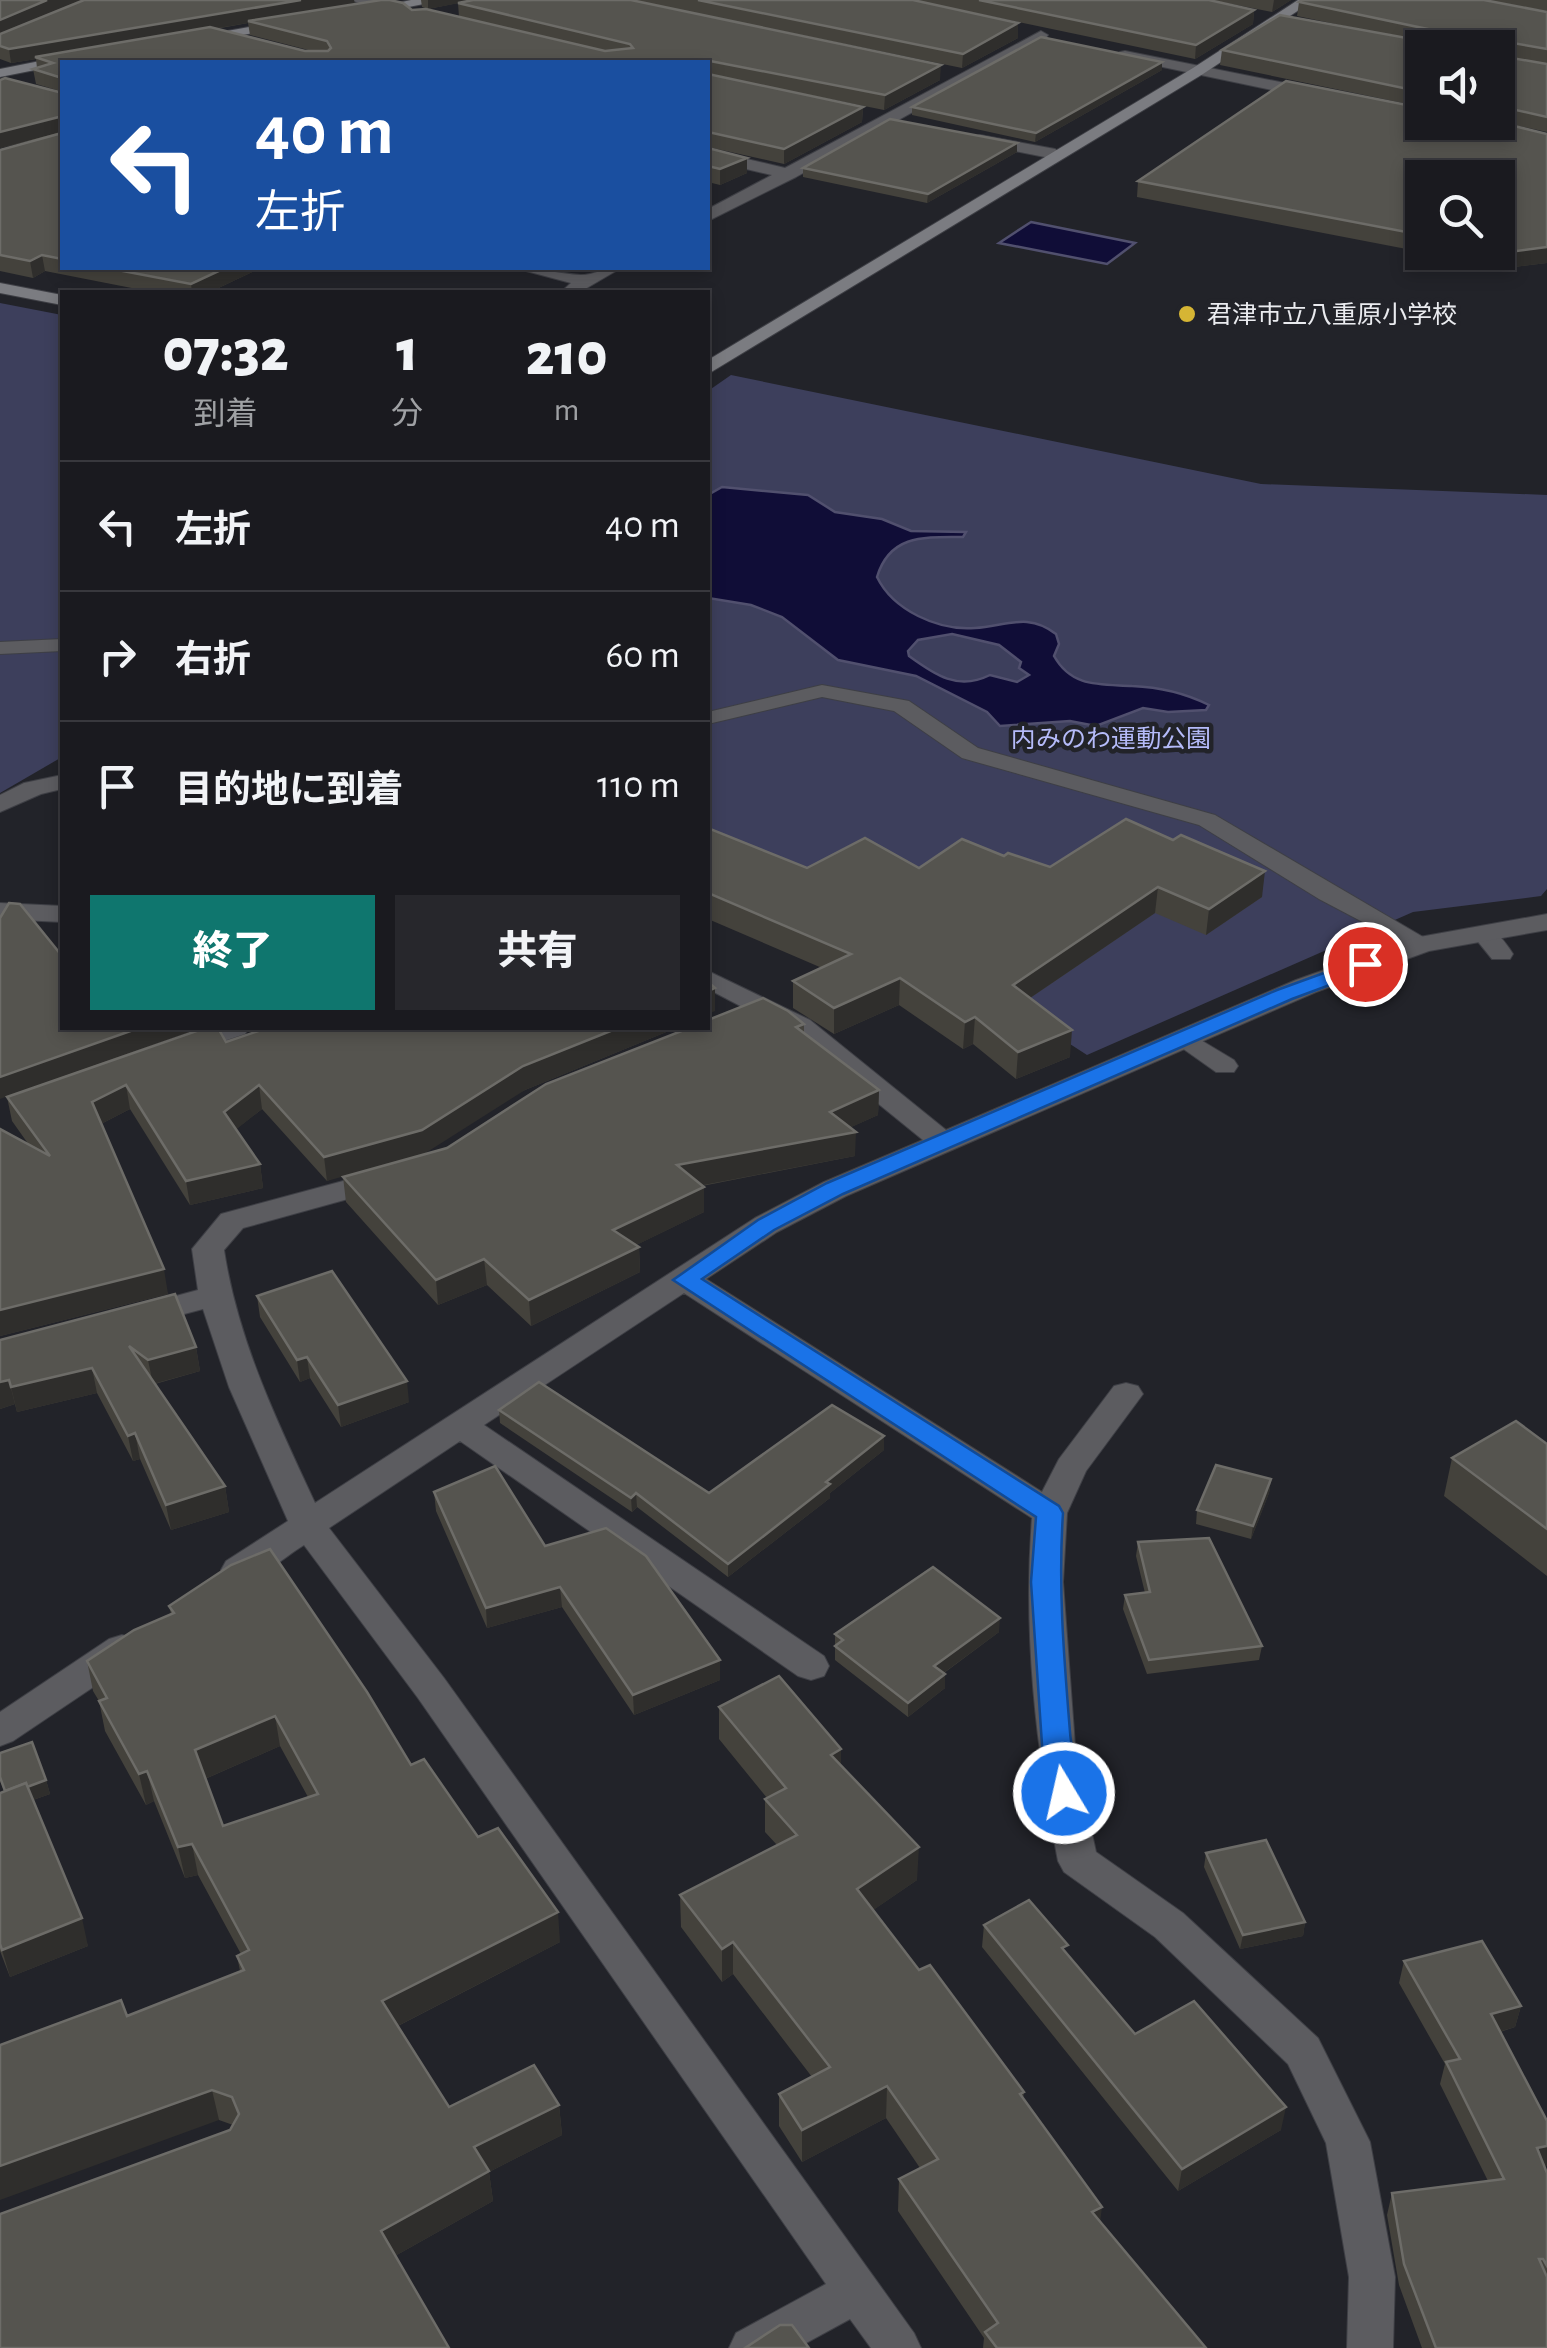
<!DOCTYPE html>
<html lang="ja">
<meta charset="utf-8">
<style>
body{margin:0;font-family:"Alegreya Sans","Noto Sans JP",sans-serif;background:#27272c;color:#f1f3f6;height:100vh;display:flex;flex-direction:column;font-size:38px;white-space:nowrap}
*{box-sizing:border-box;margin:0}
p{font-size:32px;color:#9fa1a4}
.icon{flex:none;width:55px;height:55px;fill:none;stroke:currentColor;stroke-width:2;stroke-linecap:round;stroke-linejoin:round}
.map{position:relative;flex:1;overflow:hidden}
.panel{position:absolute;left:60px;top:290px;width:650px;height:740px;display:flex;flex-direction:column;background:#1a1a1f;border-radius:0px;box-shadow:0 5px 15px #0003,0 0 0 2px #38383d}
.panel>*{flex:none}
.banner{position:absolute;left:60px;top:60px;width:650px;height:210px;border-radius:0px;box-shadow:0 5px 15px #0003,0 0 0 2px #38383d;background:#1a4fa0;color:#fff;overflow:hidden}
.controls{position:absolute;left:1405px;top:30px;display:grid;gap:20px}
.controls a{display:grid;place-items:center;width:110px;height:110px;border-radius:0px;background:#1a1a1f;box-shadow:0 5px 15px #0003,0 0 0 2px #38383d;font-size:50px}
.pin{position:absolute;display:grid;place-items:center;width:85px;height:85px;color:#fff;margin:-42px;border:5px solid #fff;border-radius:50%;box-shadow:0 2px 10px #0007}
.me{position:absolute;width:110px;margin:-55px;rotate:351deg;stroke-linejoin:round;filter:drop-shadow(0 0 8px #0008)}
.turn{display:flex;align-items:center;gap:35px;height:210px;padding:0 30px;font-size:45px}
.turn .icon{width:130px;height:130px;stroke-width:2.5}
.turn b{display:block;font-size:70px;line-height:85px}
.eta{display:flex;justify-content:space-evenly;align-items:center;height:170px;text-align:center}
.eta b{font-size:60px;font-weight:800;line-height:70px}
.cta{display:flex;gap:20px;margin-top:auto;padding:20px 30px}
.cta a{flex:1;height:115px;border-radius:0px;background:#0f766e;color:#fff;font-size:40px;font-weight:800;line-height:115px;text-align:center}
.cta a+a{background:#27272c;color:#f1f3f6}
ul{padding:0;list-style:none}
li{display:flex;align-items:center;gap:30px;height:130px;padding:0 30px;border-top:2px solid #38383d}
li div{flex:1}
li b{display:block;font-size:38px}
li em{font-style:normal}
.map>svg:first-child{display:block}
.green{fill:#3d3f5c}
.water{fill:#100d37;stroke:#51506e;stroke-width:2.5;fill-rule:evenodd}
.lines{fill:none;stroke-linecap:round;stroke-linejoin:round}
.lane-casing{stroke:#3e3f45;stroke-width:2}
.street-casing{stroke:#3e3f45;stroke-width:2}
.secondary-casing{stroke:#3e3f45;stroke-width:2}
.lane{fill:#5c5c60;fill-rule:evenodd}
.street{fill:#5c5c60;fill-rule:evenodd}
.secondary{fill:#7b7c81;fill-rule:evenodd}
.wall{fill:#44423c;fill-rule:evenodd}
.shaded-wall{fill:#2f2e2c}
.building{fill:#55544f;stroke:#6d6c68;stroke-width:2.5;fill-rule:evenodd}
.route{fill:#1a73e8;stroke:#114b97;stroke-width:2.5}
.poi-dot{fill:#d6b534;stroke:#222329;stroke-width:4}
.labels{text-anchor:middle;stroke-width:9;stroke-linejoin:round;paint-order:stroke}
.far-poi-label{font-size:25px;fill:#eaebef;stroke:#222329;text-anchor:start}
.far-park-label{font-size:25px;fill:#b5bbf9;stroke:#222329}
</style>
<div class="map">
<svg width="1547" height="2348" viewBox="0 0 1547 2348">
<rect width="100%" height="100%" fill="#222329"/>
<g class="green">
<polygon points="0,303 62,315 62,757 0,793"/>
<polygon points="731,375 1261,484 1547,495 1547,889 1541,896 1413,912 1087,1055 875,918 708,851 708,391"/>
</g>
<g class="water">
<polygon points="1031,222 1135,243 1107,264 999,243"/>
<path d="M722,487l86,8 27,17 47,7 29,12 55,1 -3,5c-38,0 -73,-3 -86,40 16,33 61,54 98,51 31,-2 53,-16 81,6l3,10 -5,12c18,32 46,28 78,30 26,1 53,7 77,19l-3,5 -38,2 -25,-4 -47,18 -26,-5 -70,5 -13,-14 -71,-36 -78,-16 -56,-43 -31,-12 -43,-7v-103zM952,634l47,11 22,17 -2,6 10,7 -12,7 -27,-7c-32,16 -55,0 -81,-19l-1,-5 10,-11z"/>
</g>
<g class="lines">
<g class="lane-casing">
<g id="lane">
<polygon points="62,639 62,651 0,654 0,642"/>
<polygon points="822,685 909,701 978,748 1215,815 1435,944 1432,949 1414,949 1319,899 1199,825 962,758 894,711 822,697 708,724 708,712"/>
<path d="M1483,926c13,3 23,17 30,28l-3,5h-18l-21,-26z"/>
<polygon points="1184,1030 1234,1060 1238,1066 1234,1072 1216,1072 1175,1043 1171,1038"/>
</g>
</g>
<g class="street-casing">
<g id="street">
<polygon points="350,0 373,0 413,13 406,17"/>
<polygon points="1041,31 1048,35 1046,38 796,177 708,221 708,209 772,175 708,160 708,150 785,168"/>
<polygon points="1125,51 1315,89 1323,94 1315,99 1120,58 1120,52"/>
<polygon points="980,135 1055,149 1063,154 1055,159 974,143 974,137"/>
<path d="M515,268c23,-1 44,6 66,7 13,0 25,-8 40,-7l-41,24h-19l10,-9z"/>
<polygon points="62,775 62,789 41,794 0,812 0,795 24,783"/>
<polygon points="0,903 62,906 62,922 0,919"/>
<path d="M1547,914v16l-118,21 -113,41 -470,204 -69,36 -71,47 336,213 17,-33 55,-73 12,-3 12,3 5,8 -57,77 -19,42 -4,69 13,177 20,93 87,61 135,125 52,104 25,135 -2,71h-46l2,-71 -23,-134 -38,-79 -133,-127 -91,-65 -6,-11c-22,-113 -35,-227 -26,-343l-348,-225 -200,132 340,231 5,10 -5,10 -13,4 -13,-4 -338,-235 -131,87 115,150 470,655 7,15h-50l-21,-29 -53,29h-68l7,-15 90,-49 -408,-586 -114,-153c-23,14 -50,42 -78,34l-5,-9 5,-9 62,-40 -59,-134 -26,-78 -64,17 -11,-3 -5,-7 5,-7 70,-19 -6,-41 29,-35 163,-44 11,2 4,7 -4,7 -152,42 -19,22c14,91 53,171 91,253l440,-285 69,-36 99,-42 -133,-108 -82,-43v-18l102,49 136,110 350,-150 118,-42z"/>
<polygon points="210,1028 249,1028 245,1034 182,1055 172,1053 168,1047 172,1041"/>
<polygon points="122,1635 135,1639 140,1649 135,1659 13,1741 0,1746 0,1712 109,1639"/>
</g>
</g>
<g class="secondary-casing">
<g id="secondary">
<polygon points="411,0 444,0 368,15 361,11"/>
<polygon points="1298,0 1314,0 1203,74 708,374 708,360 1193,68"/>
<polygon points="288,20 293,21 293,27 190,43 183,39"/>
<polygon points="75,54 82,58 80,61 0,77 0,69"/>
<polygon points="0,283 62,295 62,305 0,293"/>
</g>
</g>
<use href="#lane" class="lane"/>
<use href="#street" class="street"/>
<use href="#secondary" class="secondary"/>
</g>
<g class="wall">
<path d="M0,0h81l-42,18 45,-18h270l1,4 104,13 -1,-14 -30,6 -6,-2 -1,-7h492l105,38 -56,30 -302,-62 280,74 -56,30 -140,-28 119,25 -1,15 -78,42 -76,-17v-85h-646v206h199l-51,24h-58l-107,-21 -12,7 -33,-7v-121l62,-17 -62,15 60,-57 -24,-7 -3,-15 4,-1 -1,-9 -25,4 -11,-4zM248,23l2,12 62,16h-7l-90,-22z"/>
<polygon points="913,0 1209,0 1254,10 1253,24 1195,59"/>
<polygon points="1211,0 1291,0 1272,12"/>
<polygon points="1484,0 1547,0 1547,11"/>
<polygon points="1299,2 1547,12 1547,132 1500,122 1547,134 1547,263 1506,268 1424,252 1498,252 1498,178 1422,178 1422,252 1137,197 1138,181 1498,122 1498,48 1422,48 1422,107 1220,65 1222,50 1369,31 1297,16"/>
<polygon points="1162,70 1035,142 912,115 912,107"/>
<polygon points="708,148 747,173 720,185 708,182"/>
<polygon points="1017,152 927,203 803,177 803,168"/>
<polygon points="708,828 807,868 919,868 1004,856 1050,867 1262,897 1206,935 1155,913 1030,998 1070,1057 1016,1079 973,1044 963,1049 899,1005 834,1034 793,1008 793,981 822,968 708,919"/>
<polygon points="804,1024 804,1033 879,1090 878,1115 851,1127 855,1156 702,1186 704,1212 636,1245 639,1247 640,1272 531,1326 487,1285 438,1305 346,1202 343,1177 447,1148"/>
<polygon points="62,1028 200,1028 10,1096 226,1042 267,1028 676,1028 525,1090 327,1181 262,1109 236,1129 260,1164 263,1188 190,1205 130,1109 101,1124 168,1294 0,1336 0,1129 29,1145 12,1121 7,1097"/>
<polygon points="257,1296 409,1402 341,1427 310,1378 300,1382 260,1317"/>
<polygon points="0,1340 196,1347 200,1371 155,1384 225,1486 229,1512 171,1530 140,1459 133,1461 97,1393 17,1412 15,1404 0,1409"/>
<polygon points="499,1410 709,1493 884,1450 830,1493 830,1498 728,1577 637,1507 632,1512 500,1423"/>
<polygon points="1547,1444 1547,1576 1444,1496 1452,1458"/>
<polygon points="1271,1479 1269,1493 1251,1539 1196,1524 1197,1510"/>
<polygon points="434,1492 545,1546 720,1680 634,1715 562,1607 487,1628 436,1511"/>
<polygon points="1138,1542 1262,1646 1259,1660 1147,1674 1123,1609 1125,1595 1145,1593 1136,1556"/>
<path d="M169,1606l242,159 67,72 82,105 -162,84 51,81 110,-2 3,30 -73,37 4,29 -98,55 -165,-126 3,-5 -14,-5 -92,-104 113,-45 -3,-15 4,-2 -43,-79 -13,3 -31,-77 -8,4 -41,-74 -6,-30 -6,-10 -6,-30 84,-47zM280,1746l28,51 -85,29 -18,-47z"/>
<polygon points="999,1632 944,1673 945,1674 945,1688 908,1717 835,1660 835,1634"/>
<polygon points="719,1707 841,1749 841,1765 917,1880 873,1910 919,1970 1024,2092 1023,2099 1100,2221 1206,2348 983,2348 984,2338 898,2211 899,2179 920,2168 886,2118 802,2162 779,2126 779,2094 812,2077 733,1974 722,1982 681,1927 680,1895 777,1845 765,1832 765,1799 767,1798 719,1739"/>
<polygon points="0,1753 46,1780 50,1794 33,1800 88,1946 10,1977 0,1951 0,1793 4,1791 0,1781"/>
<polygon points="1206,1853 1305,1922 1303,1936 1240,1949 1204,1867"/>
<polygon points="984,1925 1067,1954 1135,2034 1281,2130 1178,2191 982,1947"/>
<polygon points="1404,1961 1521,2006 1515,2027 1500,2032 1547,2121 1547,2166 1544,2166 1547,2173 1547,2348 1422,2348 1399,2285 1387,2215 1392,2193 1488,2181 1440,2084 1445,2064 1399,1983"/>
</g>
<g class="shaded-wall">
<polygon points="47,0 81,0 0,35 0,20"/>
<polygon points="301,0 354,0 355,5 248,21 248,23 39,58 35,57 36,59 11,63 9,49"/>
<polygon points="428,0 475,0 428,9"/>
<polygon points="1274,0 1291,0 1272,12"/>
<polygon points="1254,10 1253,24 1195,59 1196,45"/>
<polygon points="1018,23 1018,38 962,68 963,54"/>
<polygon points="1162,62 1162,70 1035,142 1036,133"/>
<polygon points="941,65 940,80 884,110 885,95"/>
<polygon points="863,107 862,122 784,164 784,149"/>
<polygon points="59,117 61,132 0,148 0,132"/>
<polygon points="1017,143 1017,152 927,203 928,194"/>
<polygon points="747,158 747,173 720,185 720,169"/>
<polygon points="1547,247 1547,263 1506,268 1509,252"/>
<polygon points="42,255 45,271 33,278 30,261"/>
<polygon points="225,268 261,268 210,292 192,292 191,284"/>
<polygon points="1265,871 1262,897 1206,935 1209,909"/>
<polygon points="1158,887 1155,913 1011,1011 1013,985"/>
<polygon points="900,978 899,1005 834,1034 834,1008"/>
<polygon points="715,988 715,1011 708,1014 708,991"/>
<polygon points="975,1017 973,1044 963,1049 965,1022"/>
<polygon points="139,1028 200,1028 0,1099 0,1077"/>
<polygon points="618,1028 676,1028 525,1090 424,1154 327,1181 324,1157 523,1066"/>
<polygon points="1072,1030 1070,1057 1016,1079 1018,1052"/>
<polygon points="126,1085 130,1109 97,1126 92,1102"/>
<polygon points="259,1085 262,1109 228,1136 224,1112"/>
<polygon points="879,1090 878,1115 832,1136 856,1132 855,1156 677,1190 677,1165 830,1112"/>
<polygon points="260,1164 263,1188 190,1205 186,1181"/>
<polygon points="704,1187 704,1212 614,1256 613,1230"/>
<polygon points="639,1247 640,1272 531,1326 529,1300"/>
<polygon points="484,1259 487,1285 438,1305 436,1280"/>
<polygon points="164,1269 168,1294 0,1336 0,1310"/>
<polygon points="196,1347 200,1371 153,1384 148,1360"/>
<polygon points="307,1357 310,1378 300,1382 297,1360"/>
<polygon points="92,1368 97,1393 17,1412 11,1387"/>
<polygon points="9,1380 15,1404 0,1409 0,1382"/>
<polygon points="407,1381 409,1402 341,1427 338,1405"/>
<polygon points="135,1433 140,1459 133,1461 128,1436"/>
<polygon points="884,1436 884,1450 830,1493 830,1498 728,1577 728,1564 826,1482"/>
<polygon points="1271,1479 1269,1493 1251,1539 1253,1526"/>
<polygon points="225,1486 229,1512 171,1530 166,1505"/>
<polygon points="636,1493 637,1507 632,1512 631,1498"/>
<polygon points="560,1587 562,1607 487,1628 486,1608"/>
<polygon points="1000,1618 999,1632 934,1680 934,1666"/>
<polygon points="720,1660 720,1680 634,1715 633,1695"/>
<polygon points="945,1674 945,1688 908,1717 908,1703"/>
<polygon points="275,1716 280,1746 200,1781 195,1750"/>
<polygon points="841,1749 841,1781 831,1755"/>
<polygon points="147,1771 154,1801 146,1805 139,1774"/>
<polygon points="46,1780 50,1794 10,1808 6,1794"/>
<polygon points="192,1844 198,1875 185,1878 178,1847"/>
<polygon points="919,1847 917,1880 856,1922 857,1889"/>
<polygon points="558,1912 560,1942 386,2032 382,2001"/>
<polygon points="82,1918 88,1946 10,1977 2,1950"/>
<polygon points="1305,1922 1303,1936 1240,1949 1243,1935"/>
<polygon points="733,1942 733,1974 722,1982 722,1949"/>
<polygon points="1521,2006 1515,2027 1485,2036 1491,2014"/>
<polygon points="887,2086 886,2118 802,2162 802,2130"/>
<polygon points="212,2090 219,2120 0,2200 0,2166"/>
<polygon points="559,2105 562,2135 489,2172 493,2201 386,2261 381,2231 474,2147"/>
<polygon points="1286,2107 1281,2130 1178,2191 1182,2169"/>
<polygon points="1547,2146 1547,2166 1531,2169 1537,2148"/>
<polygon points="1102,2207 1098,2239 1092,2212"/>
</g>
<g class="building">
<polygon points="0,0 47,0 0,20"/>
<polygon points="84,0 301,0 9,49 0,46 0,34"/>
<polygon points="381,0 390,0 403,3 412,10 426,9 605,51 633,48 630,44 458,3 473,0 631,0 941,65 885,95 705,60 706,62 62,62 62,78 33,69 53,63 35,57 210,27 305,51 328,51 331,48 327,41 248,21"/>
<polygon points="698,0 913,0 1018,23 963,54"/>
<polygon points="979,0 1209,0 1254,10 1196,45"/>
<polygon points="1302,0 1484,0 1547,12 1547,49 1501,41 1496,45 1497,48 1422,48 1422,92 1222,50 1280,15 1423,41 1435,34 1432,30 1299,2"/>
<polygon points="1041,37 1162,62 1036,133 912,107"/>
<polygon points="1498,49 1500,56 1547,64 1547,117 1498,106"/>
<polygon points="708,74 863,107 784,149 708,132"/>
<polygon points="5,78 59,92 62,89 62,120 59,117 0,132 0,80"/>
<polygon points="1286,81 1422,108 1422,122 1498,122 1547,134 1547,247 1509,252 1498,250 1498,178 1422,178 1422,235 1138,181"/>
<polygon points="890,119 1017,143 928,194 803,168"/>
<polygon points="62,133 62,259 42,255 30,261 0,255 0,150"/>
<polygon points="708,148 747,158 720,169 708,166"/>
<polygon points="107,268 225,268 191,284"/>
<polygon points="1126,819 1173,840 1181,835 1265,871 1209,909 1158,887 1013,985 1072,1030 1018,1052 975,1017 965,1022 900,978 834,1008 793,981 851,954 708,893 708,828 807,868 865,838 919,868 962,839 1004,856 1008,853 1050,867"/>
<polygon points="9,903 20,904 62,956 62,1028 139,1028 0,1077 0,918"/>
<polygon points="708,982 715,988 708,991"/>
<polygon points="763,998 788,1011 804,1024 796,1027 879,1090 830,1112 856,1132 677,1165 704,1187 613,1230 639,1247 529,1300 484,1259 436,1280 343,1177 447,1148 546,1084 689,1028 708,1028 708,1020"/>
<polygon points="205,1028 218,1028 226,1042 267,1028 618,1028 523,1066 422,1130 324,1157 259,1085 224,1112 260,1164 186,1181 126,1085 92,1102 164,1269 0,1310 0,1129 50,1156 7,1097"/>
<polygon points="332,1271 407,1381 338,1405 307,1357 297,1360 257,1296"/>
<polygon points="175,1294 196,1347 148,1360 129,1346 225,1486 166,1505 135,1433 128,1436 92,1368 11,1387 9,1380 0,1382 0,1340"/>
<polygon points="539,1382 709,1493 832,1405 884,1436 826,1482 830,1484 728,1564 636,1493 631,1498 499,1410"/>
<polygon points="1516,1421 1547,1444 1547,1529 1452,1458"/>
<polygon points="1216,1465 1271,1479 1253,1526 1197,1510"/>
<polygon points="495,1466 545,1546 606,1528 646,1556 720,1660 633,1695 560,1587 486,1608 434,1492"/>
<polygon points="1209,1538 1262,1646 1149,1660 1125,1595 1150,1592 1138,1542"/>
<path d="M270,1549l97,143 44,73 13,-6 54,78 20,-9 60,84 -176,89 67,106 85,-42 25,40 -85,42 15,24 -108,60 68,117h-449v-134l230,-84 9,-16 -7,-17 -20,-7 -212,76v-121l121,-45 6,16 117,-46 -7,-14 12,-6 -57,-106 -14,3 -31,-76 -8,3 -40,-73 8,-3 -20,-37 47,-31 40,-17 -5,-7 62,-41zM275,1716l43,78 -95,32 -28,-76z"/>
<polygon points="933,1567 1000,1618 934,1666 945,1674 908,1703 835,1646 843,1640 835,1634"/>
<polygon points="779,1676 841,1749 831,1755 919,1847 857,1889 919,1970 930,1965 1024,2092 1020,2094 1102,2207 1092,2212 1206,2348 997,2348 985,2332 998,2323 899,2179 938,2159 887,2086 802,2130 779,2094 830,2067 733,1942 722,1949 680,1895 797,1835 765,1799 786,1788 719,1707"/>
<polygon points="32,1742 46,1780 27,1787 26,1783 5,1791 0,1777 0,1753"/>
<polygon points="26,1783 82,1918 2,1950 0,1944 0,1793"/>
<polygon points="1266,1840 1305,1922 1243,1935 1206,1853"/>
<polygon points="1029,1900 1068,1945 1062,1948 1135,2034 1194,2001 1286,2107 1182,2169 984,1925"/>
<polygon points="1482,1941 1521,2006 1491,2014 1547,2121 1547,2146 1537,2148 1547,2173 1547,2266 1543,2259 1539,2259 1547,2277 1547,2348 1436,2348 1404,2264 1392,2193 1504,2179 1446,2062 1460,2059 1404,1961"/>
<polygon points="780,2325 792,2325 809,2348 745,2348"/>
</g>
<path class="route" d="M1365,958l11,6 -3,5 -81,30 -449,195 -69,36 -72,49 357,227 4,7c-5,74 1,145 7,219 1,20 13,53 5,69l-11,4 -10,-4 -11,-42 -12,-177 5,-65 -363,-237 85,-60 69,-37 450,-193z"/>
<circle class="poi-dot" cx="1187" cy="314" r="10"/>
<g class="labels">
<g class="far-poi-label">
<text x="1207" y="323">君津市立八重原小学校</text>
</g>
<g class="far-park-label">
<text x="1111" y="747">内みのわ運動公園</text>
</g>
</g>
</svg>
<div class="controls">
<a><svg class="icon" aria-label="sound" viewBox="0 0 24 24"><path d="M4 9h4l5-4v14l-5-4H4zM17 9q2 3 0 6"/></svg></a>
<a><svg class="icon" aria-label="search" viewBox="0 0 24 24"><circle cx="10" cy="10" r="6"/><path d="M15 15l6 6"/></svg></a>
</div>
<div class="pin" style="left:1365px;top:964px;background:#d93025"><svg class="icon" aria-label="arrive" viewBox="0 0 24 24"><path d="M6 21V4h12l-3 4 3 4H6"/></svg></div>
<svg class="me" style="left:1064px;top:1793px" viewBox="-20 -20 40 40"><circle r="17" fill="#1a73e8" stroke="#fff" stroke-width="3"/><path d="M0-11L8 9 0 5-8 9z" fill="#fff"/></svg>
<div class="banner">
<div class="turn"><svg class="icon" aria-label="left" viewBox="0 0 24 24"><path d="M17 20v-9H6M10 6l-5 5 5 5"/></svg><div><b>40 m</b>左折</div></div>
</div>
<section class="panel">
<div class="eta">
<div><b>07:32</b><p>到着</p></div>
<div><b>1</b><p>分</p></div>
<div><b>210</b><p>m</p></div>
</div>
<ul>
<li><svg class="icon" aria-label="left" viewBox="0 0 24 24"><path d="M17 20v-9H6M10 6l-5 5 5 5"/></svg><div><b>左折</b></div><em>40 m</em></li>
<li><svg class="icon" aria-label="right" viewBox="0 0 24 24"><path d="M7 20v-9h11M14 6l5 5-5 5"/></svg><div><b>右折</b></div><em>60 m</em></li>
<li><svg class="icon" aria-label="arrive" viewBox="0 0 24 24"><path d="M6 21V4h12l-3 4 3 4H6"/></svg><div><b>目的地に到着</b></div><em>110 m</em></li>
</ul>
<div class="cta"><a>終了</a><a>共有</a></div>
</section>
</div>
